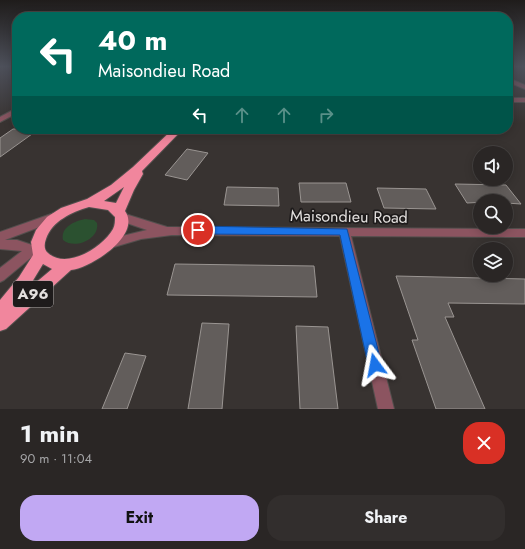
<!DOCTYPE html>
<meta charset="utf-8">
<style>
body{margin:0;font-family:Jost,sans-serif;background:#322e2d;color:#f1f3f6;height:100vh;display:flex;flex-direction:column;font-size:15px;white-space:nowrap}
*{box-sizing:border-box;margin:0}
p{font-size:13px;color:#a5a5a7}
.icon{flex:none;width:22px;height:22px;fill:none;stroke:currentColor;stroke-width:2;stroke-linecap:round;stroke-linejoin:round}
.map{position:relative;height:409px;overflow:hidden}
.sheet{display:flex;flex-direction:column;background:#2a2625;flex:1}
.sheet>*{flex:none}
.guide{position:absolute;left:12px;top:12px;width:501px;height:122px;border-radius:16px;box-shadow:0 2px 10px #0003,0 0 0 1px #464342;background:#00695c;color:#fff;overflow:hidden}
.tools{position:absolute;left:473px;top:146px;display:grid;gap:8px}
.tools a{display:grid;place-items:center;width:40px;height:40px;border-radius:50%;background:#2a2625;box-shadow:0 2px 10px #0003,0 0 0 1px #464342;font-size:20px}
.pin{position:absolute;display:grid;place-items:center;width:34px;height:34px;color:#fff;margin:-17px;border:2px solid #fff;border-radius:50%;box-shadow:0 1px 4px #0007}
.me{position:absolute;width:44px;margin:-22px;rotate:347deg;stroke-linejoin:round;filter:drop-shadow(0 0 3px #0008)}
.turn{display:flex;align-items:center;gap:14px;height:84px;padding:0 20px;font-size:18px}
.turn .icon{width:52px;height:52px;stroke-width:2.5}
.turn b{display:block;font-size:28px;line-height:34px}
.lanes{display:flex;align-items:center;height:38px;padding:0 20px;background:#0003;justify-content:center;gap:20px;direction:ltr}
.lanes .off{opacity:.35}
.round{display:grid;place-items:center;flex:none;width:42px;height:42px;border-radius:16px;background:#322e2d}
.headline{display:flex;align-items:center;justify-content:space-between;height:68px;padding:0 20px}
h1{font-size:24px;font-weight:700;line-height:30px}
.cta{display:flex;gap:8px;margin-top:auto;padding:8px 20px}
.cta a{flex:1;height:46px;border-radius:16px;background:#c1a8f3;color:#111;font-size:16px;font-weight:700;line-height:46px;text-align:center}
.cta a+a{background:#322e2d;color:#f1f3f6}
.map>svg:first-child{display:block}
.green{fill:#2b5130}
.building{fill:#625d5b;stroke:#9a9592}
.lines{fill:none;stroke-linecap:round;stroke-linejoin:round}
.minor-casing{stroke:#534f4d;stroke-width:2}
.highway-casing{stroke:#534f4d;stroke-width:2}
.minor{fill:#8c5460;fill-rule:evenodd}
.highway{fill:#f1869d;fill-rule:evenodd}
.route{fill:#1a73e8;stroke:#114b97}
.labels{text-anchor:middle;stroke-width:3.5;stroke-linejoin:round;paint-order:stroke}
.shield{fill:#1e1b1b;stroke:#a8a5a4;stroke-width:1}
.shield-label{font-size:15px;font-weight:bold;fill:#e3e0de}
.street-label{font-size:16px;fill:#e3e0de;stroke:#1e1b1b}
</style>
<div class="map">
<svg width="525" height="409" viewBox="0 0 525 409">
<rect width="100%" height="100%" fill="#383331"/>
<path class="green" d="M85,219l9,1 3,3c3,16 -22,27 -34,17 -3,-13 12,-19 22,-21z"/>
<g class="building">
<polygon points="13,129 39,129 0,157 0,138"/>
<polygon points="187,149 208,153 187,180 165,175"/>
<polygon points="299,183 346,183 351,202 301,202"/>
<polygon points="455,184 506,185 521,204 506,203 506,201 467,203"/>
<polygon points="227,187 278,188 279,206 224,205"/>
<polygon points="377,188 426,189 436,209 384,208"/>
<polygon points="175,264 314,266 317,297 167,295"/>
<polygon points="396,276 525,279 525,304 448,303 454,317 445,317 485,409 436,409 412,340 418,340"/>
<polygon points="202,323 229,324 222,409 188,409"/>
<polygon points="296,326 328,327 338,409 300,409"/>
<polygon points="125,353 146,356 127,409 102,409"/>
</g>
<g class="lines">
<g class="minor-casing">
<g id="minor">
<polygon points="508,78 525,85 525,89 508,82"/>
<rect x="508" y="98" width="17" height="4"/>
<polygon points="17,108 17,113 0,122 0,117"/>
<polygon points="54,213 58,214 59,217 58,220 5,240 17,240 41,248 43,251 41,254 34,255 4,280 0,282 0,268 22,251 0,249 0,232"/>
<polygon points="122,213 167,227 525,229 525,237 351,236 394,409 378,409 340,236 172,235 141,239 114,247 110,245 108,242 110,239 147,230 118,220 117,217 118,214"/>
</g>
</g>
<g class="highway-casing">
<path id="highway" d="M173,129h10l-41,42 1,3 -9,16 -9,21c17,24 -34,57 -54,59l-65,59 -6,2v-31l19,-23 14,-22 -2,-13 5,-12 11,-13 14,-9 26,-9 24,-14 22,-18zM124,187l-8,16 -12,-2zM89,207l19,3 7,7c0,4 0,8 -2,12 -10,18 -46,41 -65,24 -4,-3 -4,-9 -2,-14 6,-18 26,-27 43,-32zM43,264l9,5 -25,21 2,-3z"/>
</g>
<use href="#minor" class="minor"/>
<use href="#highway" class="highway"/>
</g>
<linearGradient id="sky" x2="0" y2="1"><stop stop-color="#1f1c1b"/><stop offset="0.54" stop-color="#4d505a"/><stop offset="1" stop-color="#4d505a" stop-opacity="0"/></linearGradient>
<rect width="525" height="123" fill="url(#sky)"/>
<polygon class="route" points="198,226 347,229 382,365 380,369 375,371 370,369 368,365 340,235 198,234 193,230"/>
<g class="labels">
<rect class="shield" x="13" y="281" width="40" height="26" rx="3"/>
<g class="shield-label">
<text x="33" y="299">A96</text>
</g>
<g class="street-label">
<text transform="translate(349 216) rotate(1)" y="6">Maisondieu Road</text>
</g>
</g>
</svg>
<div class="tools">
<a><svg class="icon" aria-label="sound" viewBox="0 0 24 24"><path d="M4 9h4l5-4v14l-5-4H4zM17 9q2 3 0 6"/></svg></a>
<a><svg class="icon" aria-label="search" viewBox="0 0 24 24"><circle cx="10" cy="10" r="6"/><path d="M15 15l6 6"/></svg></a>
<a><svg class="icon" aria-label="layers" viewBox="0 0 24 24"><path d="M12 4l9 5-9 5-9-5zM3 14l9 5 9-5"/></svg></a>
</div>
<div class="pin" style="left:198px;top:230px;background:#d93025"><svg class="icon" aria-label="arrive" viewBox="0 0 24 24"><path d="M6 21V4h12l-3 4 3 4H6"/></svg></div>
<svg class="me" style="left:375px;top:365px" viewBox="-20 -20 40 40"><path d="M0-17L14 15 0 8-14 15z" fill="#1a73e8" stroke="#fff" stroke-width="4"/></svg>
<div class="guide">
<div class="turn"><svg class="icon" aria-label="left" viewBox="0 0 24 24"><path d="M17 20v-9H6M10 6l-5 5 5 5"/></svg><div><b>40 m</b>Maisondieu Road</div></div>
<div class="lanes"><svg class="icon" aria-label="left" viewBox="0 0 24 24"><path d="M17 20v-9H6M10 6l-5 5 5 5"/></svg><svg class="icon off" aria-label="ahead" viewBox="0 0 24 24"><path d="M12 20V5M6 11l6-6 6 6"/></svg><svg class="icon off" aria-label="ahead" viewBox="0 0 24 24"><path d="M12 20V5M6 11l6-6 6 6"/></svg><svg class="icon off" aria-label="right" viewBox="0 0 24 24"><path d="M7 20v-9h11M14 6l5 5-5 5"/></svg></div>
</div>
</div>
<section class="sheet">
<div class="headline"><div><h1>1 min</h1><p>90 m · 11:04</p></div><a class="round" style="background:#d93025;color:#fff"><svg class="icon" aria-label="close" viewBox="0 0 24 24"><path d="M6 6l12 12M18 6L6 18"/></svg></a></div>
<div class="cta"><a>Exit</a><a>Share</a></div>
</section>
